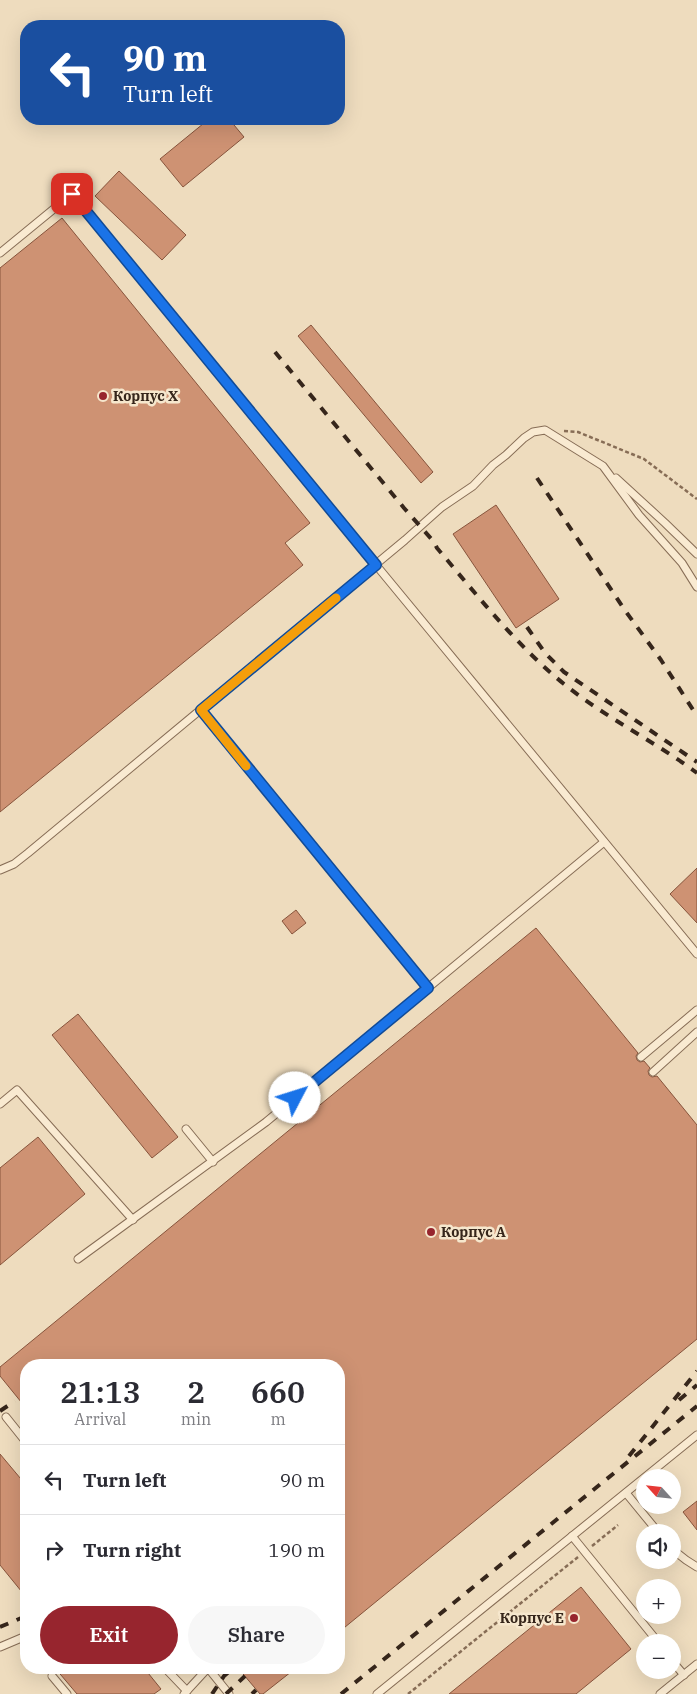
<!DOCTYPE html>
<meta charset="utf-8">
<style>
body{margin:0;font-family:"IBM Plex Serif",serif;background:#f7f7f7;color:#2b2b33;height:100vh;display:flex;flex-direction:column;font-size:19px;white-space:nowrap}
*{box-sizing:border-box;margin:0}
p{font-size:16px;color:#7c7c81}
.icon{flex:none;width:28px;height:28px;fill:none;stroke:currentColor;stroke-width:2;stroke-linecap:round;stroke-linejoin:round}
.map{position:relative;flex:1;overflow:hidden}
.sheet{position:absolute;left:20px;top:1359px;width:325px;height:315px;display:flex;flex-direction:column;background:#fff;border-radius:20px;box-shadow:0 5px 20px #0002}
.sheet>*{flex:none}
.banner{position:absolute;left:20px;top:20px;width:325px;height:105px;border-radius:20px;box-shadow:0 5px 20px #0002;background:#1a4fa0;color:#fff;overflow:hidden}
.needle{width:32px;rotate:297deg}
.buttons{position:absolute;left:636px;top:1469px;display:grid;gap:10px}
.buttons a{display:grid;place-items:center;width:45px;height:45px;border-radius:50%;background:#fff;box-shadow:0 5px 20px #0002;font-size:25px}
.pin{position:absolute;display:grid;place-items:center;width:42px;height:42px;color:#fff;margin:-21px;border-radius:10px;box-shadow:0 2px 8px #0006}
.me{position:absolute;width:55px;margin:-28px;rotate:50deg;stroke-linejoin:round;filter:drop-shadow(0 0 4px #0008)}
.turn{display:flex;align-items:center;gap:18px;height:105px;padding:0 20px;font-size:22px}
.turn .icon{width:65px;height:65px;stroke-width:2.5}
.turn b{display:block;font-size:35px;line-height:42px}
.eta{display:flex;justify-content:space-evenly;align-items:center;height:85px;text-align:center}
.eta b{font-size:30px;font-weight:600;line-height:35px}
.primary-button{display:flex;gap:10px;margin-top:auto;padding:10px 20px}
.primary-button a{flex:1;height:58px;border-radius:30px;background:#97252e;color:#fff;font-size:20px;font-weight:600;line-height:58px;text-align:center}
.primary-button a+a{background:#f7f7f7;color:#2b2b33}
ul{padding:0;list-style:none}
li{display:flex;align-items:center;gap:15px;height:70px;padding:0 20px;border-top:1px solid #e1e1e2}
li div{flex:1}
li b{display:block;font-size:19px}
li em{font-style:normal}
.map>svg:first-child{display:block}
.building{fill:#ce9273;stroke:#87543c}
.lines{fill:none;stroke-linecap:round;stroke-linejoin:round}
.lane-casing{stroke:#876d56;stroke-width:9}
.path{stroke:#876d56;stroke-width:2.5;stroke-dasharray:4 2.5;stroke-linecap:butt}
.lane{stroke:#f9ead1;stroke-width:7}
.rail{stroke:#36261b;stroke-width:4;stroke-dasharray:9 9;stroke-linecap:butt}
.route-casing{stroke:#114b97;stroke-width:12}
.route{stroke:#1a73e8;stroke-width:9}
.slow{stroke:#f59e0b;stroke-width:9}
.poi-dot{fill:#97252e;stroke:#f6e7cd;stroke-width:2}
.labels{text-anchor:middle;stroke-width:5;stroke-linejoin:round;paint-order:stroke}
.poi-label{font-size:14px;font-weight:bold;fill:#36261b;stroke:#f6e7cd;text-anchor:start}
</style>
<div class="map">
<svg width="697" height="1694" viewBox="0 0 697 1694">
<rect width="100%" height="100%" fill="#eedcbe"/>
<g class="building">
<polygon points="209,119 229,119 244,137 183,187 160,159"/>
<polygon points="119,171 186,235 162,260 95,196"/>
<polygon points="62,218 310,523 285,543 303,565 0,812 0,268"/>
<polygon points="311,325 433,472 421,483 298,336"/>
<polygon points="496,505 559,599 516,628 453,534"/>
<polygon points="697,868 697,923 670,894"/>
<polygon points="296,910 306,923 292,934 282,921"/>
<polygon points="536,928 638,1053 636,1056 637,1060 640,1062 644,1061 650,1068 648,1071 649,1075 652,1077 657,1076 697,1125 697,1339 339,1632 339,1365 26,1365 26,1408 0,1376 0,1367"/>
<polygon points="78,1014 178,1137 152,1158 52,1035"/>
<polygon points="38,1137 85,1194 0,1265 0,1168"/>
<polygon points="0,1454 26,1485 26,1597 0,1565"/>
<polygon points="697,1501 697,1530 683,1512"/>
<polygon points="581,1587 631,1649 576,1694 449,1694"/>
<polygon points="55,1668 144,1668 161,1689 154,1694 77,1694"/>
<polygon points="238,1668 296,1668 263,1694 260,1694"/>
</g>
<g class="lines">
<g class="lane-casing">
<g id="lane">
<polyline points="0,253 72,194 376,565 697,954"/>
<polyline points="616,478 665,523 697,554"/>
<polyline points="201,710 427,988"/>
<polyline points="0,870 14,864 28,853 405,540 442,507 473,486 493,465 506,455 524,438 533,432 545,430 603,466 639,515 682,563 697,587"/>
<polyline points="641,1057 697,1010"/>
<polyline points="653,1072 697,1032"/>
<polyline points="0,1104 17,1090 133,1220"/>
<polyline points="186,1129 213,1162"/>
<polyline points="78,1259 266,1122 604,842"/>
<polyline points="6,1417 26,1442"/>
<polyline points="626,1493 658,1532"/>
<polyline points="572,1536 658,1642"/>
<polyline points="672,1549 686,1560 697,1567"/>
<polyline points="0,1647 26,1636"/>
<polyline points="672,1661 684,1675"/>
<polyline points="165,1668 187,1691"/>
<polyline points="208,1668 229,1694"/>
<polyline points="52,1676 67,1694"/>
<polyline points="184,1694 208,1668"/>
<polyline points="377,1694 697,1435"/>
<polyline points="660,1694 697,1664"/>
</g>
</g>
<g class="path">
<polyline points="564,431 578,432 644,459 697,499"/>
<polyline points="592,1546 618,1525"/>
<polyline points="408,1694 578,1557"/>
</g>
<use href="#lane" class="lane"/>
<g class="rail">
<path d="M275,352l129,156 30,34 3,6c40,47 79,97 127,136 42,34 90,57 133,89"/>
<polyline points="537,478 624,609 661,660 697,716"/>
<polyline points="527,627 545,653 564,672 697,762"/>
<polyline points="679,1400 697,1385"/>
<polyline points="0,1411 15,1401"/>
<polyline points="629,1456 697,1371"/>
<polyline points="0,1627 26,1616"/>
<polyline points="212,1694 224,1676 233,1668"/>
<polyline points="226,1694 245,1676"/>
<polyline points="252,1694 256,1690"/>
<polyline points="341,1694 697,1406"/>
</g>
</g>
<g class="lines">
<g class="route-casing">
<polyline id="route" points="72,194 376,565 201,710 428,988 295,1098"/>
</g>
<use href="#route" class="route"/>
<polyline class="slow" points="246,766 201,710 336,598"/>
</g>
<g class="poi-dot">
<circle cx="103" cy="396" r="5"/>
<circle cx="431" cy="1232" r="5"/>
<circle cx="574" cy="1618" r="5"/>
</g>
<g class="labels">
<g class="poi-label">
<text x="113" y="401">Корпус Х</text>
<text x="441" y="1237">Корпус А</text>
<text x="564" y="1623" text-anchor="end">Корпус Е</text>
</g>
</g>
</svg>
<div class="buttons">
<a><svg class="needle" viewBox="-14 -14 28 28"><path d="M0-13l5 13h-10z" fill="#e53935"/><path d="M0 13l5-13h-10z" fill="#7c7c81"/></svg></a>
<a><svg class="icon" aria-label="sound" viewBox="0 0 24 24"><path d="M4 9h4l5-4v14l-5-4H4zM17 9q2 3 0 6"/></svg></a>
<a>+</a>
<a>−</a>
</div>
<div class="pin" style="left:72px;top:194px;background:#d93025"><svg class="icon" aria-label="arrive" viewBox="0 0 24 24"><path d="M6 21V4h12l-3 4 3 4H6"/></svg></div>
<svg class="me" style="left:295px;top:1098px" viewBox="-20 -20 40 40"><circle r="19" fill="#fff"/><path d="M0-13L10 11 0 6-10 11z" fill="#1a73e8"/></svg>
<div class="banner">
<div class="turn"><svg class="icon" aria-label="left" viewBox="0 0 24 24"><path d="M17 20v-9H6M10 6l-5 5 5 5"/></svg><div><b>90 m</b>Turn left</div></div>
</div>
<section class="sheet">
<div class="eta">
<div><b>21:13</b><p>Arrival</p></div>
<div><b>2</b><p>min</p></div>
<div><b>660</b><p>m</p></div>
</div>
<ul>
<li><svg class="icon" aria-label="left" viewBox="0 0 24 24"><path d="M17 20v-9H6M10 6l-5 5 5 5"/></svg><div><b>Turn left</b></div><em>90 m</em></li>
<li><svg class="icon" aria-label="right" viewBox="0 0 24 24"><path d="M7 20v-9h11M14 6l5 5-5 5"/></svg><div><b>Turn right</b></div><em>190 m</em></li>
</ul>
<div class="primary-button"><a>Exit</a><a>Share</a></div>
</section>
</div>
